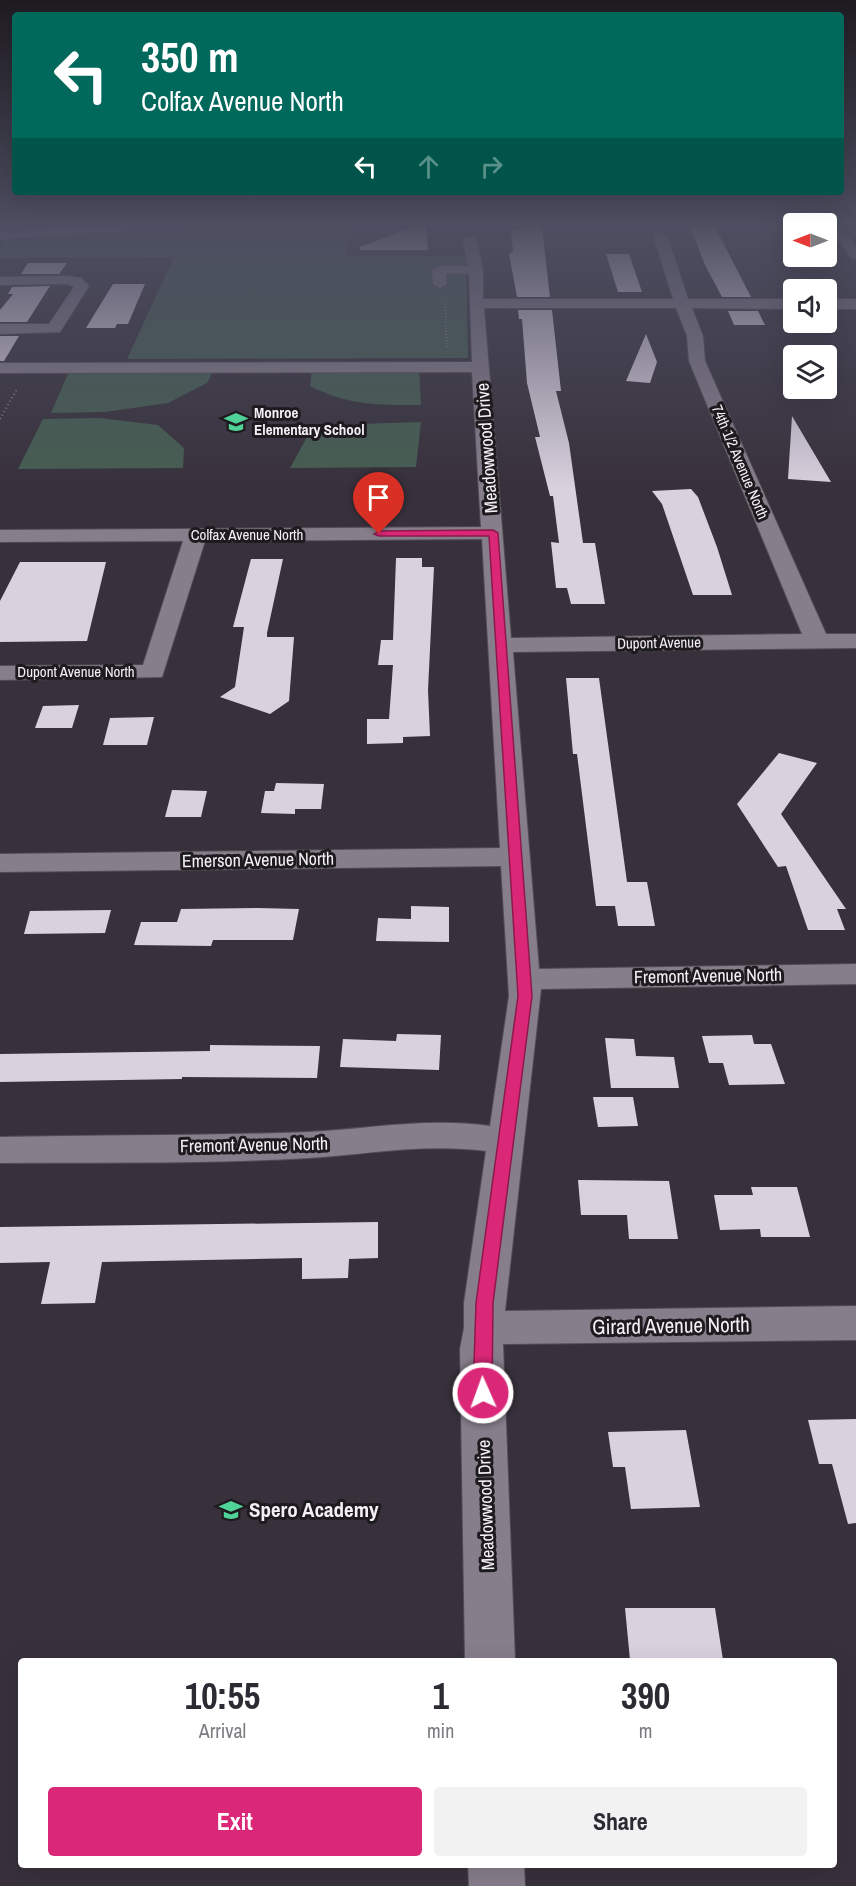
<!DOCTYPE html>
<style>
body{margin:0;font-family:"Archivo Narrow",sans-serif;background:#f2f2f3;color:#2b2b33;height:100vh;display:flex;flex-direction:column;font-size:22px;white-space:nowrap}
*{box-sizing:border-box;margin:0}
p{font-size:20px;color:#7c7c81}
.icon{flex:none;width:33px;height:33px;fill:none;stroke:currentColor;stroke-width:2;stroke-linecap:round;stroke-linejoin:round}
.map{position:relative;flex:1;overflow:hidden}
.details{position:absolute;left:18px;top:1658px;width:819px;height:210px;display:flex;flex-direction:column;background:#fff;border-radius:6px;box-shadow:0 6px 24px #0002}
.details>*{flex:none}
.guide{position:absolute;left:12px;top:12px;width:832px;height:183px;border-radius:6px;box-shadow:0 6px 24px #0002;background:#00695c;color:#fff;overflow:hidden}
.needle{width:39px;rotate:270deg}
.fabs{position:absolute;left:783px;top:213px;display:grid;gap:12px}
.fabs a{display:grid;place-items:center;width:54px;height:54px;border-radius:6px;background:#fff;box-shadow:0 6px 24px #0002;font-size:30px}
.pin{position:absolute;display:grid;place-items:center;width:51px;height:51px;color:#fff;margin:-62px -26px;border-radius:50% 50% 50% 0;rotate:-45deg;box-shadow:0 0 6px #0007}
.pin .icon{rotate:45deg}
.me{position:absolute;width:66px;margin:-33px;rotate:358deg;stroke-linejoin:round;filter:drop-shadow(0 0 4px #0008)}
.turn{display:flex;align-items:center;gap:21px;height:126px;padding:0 30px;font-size:27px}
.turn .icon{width:78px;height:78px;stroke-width:2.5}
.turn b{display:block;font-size:42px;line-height:51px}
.lanes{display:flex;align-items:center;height:57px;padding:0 30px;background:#0003;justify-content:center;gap:30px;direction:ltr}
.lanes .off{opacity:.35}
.eta{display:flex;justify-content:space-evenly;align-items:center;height:102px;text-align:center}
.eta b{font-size:36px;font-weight:700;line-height:42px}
.action{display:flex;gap:12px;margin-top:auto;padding:12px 30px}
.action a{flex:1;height:69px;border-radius:6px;background:#db2777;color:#fff;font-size:24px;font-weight:700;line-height:69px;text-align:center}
.action a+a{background:#f2f2f3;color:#2b2b33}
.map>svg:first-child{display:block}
.green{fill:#465e51}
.building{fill:#dad1de}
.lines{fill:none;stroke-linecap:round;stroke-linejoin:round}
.minor-casing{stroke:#534d56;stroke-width:2}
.highway-casing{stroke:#534d56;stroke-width:3}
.path-far1{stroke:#8e8892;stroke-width:1.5;stroke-dasharray:1 2;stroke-linecap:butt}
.path{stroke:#8e8892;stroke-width:2;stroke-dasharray:1 3;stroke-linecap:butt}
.minor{fill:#867e8b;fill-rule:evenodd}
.highway{fill:#aa73c4;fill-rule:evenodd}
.route{fill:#db2777;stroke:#8e194d;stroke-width:1.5}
.labels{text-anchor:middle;stroke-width:6;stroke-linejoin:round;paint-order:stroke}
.far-poi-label{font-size:15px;font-weight:bold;fill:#f4f0f7;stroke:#1e1b1f;text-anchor:start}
.far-street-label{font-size:15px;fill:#f4f0f7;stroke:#1e1b1f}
.street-label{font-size:18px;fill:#f4f0f7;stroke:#1e1b1f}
.near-street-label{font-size:21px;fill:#f4f0f7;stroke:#1e1b1f}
.near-poi-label{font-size:21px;font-weight:bold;fill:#f4f0f7;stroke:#1e1b1f;text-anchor:start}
</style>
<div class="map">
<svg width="856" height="1886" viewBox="0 0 856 1886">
<rect width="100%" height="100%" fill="#38313c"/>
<g class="green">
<polygon points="251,224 351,224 346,256 466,256 468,358 127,359 174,257 0,258 0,248 7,240"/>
<polygon points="216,366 207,383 168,403 105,412 51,413 70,369"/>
<path d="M419,367l2,38c-43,0 -71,1 -111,-19l2,-17z"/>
<polygon points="99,418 158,425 184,448 183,468 18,469 43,419"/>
<polygon points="421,422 416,467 290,468 307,437 359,424"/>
</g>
<g class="building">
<polygon points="421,224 426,224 428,250 360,250 360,247"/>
<polygon points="714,225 751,297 722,297 705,265 690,227"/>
<polygon points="542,227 550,297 517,297 509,254 513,252 511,230"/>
<polygon points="606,254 629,254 642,292 618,292"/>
<polygon points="28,263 67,263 59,274 21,274"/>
<polygon points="113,284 145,284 128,324 117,324 115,328 86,328"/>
<polygon points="50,286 27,322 0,322 0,310 13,294 8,294 12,287"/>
<polygon points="518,310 552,310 561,391 556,391 569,443 583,543 595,543 605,604 571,604 567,588 556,588 551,542 559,543 553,496 550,496 535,437 540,437 527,383 522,319 519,319"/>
<polygon points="728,311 758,311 765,325 734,325"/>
<polygon points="646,334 657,362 650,383 626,381"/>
<polygon points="0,336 19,336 4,361 0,361"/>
<polygon points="792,416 831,482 788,479"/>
<polygon points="691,489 698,497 717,547 732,595 693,595 662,504 652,491"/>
<polygon points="396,558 422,558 422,567 434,567 428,690 430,736 403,737 403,743 367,744 367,719 389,719 393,665 378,665 381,640 393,640"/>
<polygon points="251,559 283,559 267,633 267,637 294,637 289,701 270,714 220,697 235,687 244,627 233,627"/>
<polygon points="20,562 106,562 87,641 0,642 0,601"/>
<polygon points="566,678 599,678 627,882 647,882 655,926 618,926 615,906 596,906 577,754 573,754"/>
<polygon points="79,705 72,728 35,728 43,706"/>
<polygon points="154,717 147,745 103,745 110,718"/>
<polygon points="779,753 817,763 781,814 846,909 837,909 845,930 808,930 786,866 778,867 737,804"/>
<polygon points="276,783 324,784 321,809 295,809 295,814 261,813 265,791 274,791"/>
<polygon points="172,790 207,791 201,817 165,817"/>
<polygon points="411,906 449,907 449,942 376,941 378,918 411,919"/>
<polygon points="258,908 299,909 293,940 213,940 211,946 134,945 141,922 177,922 181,909"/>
<polygon points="111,910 105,933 24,934 30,911"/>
<polygon points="397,1034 441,1035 439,1070 340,1067 343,1039 396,1041"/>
<polygon points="752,1035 754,1044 771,1044 785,1084 729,1085 723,1063 709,1063 702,1036"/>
<polygon points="605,1038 634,1039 636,1056 674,1057 679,1088 611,1088"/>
<polygon points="210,1045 320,1046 317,1078 182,1077 182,1079 0,1082 0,1054 210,1051"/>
<polygon points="593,1097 633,1097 638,1126 598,1127"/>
<polygon points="578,1180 669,1181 678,1239 629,1239 627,1215 581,1215"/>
<polygon points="751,1187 797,1187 810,1237 761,1237 760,1229 720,1230 714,1195 753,1195"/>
<polygon points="378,1222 378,1258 349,1259 348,1278 302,1279 302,1258 102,1262 95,1303 41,1304 50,1262 0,1263 0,1227"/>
<polygon points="856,1419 856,1523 848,1524 832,1464 819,1464 808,1420"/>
<polygon points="686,1430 700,1507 631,1509 625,1467 613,1467 608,1432"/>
<polygon points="625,1608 715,1608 723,1660 630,1660"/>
</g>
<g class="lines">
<g class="minor-casing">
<g id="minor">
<polygon points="826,224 839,224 856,246 856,259 851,258"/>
<path d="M660,231l7,4 21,64h106v10l-102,-1 11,28 2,25 121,273h30v14l-343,4 26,317 317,-5v20l-315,5 -36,322 351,-5v34l-353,4 12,316h-50l-5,-311 4,-21v-25l22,-152c-60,-8 -117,3 -177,7 -102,6 -206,4 -309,5v-26c102,-2 205,-1 307,-5 63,-3 119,-15 183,-6l19,-130 -8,-130 -501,6v-18l500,-6 -18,-309 -277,2 -43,136 -162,3v-14l143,-1 40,-124 -183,1v-12l481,-3 -9,-155 -472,1v-10l472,-1 -3,-88h-23l1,10 -7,4 -7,-4 -1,-14 7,-4h29l-5,-26 2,-3h10l2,3 6,30v29h190l-20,-64zM484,308h192l11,28 2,25 113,273 -291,4z"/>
<polygon points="67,276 81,278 89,286 60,332 0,334 0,324 49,324 74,287 67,284 0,285 0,277"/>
<rect x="826" y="299" width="30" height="10"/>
<polygon points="468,1864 524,1864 525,1886 469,1886"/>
</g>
</g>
<g class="highway-casing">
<polygon id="highway" points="109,224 193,224 186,228 0,239 0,231"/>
</g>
<polyline class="path-far1" points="445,301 447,347"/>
<polyline class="path" points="0,419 17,389"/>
<use href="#minor" class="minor"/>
<use href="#highway" class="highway"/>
</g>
<linearGradient id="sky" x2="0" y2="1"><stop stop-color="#1f1b21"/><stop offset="0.46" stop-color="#4d4e61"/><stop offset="1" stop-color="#4d4e61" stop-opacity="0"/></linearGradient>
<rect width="856" height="488" fill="url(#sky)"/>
<polygon class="route" points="493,530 498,533 532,996 493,1303 492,1393 489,1399 483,1401 476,1399 473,1393 476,1303 518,996 489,536 379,536 374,534 379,531"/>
<defs>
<g id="school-bare" transform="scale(1.8)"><path d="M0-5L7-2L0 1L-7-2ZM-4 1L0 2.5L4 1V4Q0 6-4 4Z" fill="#4fd399" stroke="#1e1b1f" stroke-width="2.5" paint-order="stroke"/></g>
</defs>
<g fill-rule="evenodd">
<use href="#school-bare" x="236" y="422"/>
<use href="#school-bare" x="231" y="1510"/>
</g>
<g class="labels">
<g class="far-poi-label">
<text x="254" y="418">Monroe<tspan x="254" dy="17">Elementary School</tspan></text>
</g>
<g class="far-street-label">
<text transform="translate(740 462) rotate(67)" y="5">74th 1/2 Avenue North</text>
<text x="247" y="540">Colfax Avenue North</text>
<text transform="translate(659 643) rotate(-1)" y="5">Dupont Avenue</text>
<text x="76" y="677">Dupont Avenue North</text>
</g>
<g class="street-label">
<text transform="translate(487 448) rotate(-94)" y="6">Meadowwood Drive</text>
<text transform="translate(258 860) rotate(-1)" y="6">Emerson Avenue North</text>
<text transform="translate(708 976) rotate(-1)" y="6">Fremont Avenue North</text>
<text transform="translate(254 1145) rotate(-1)" y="6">Fremont Avenue North</text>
<text transform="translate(486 1505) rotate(-92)" y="6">Meadowwood Drive</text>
</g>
<g class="near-street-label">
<text transform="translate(671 1326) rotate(-1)" y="7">Girard Avenue North</text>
</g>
<g class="near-poi-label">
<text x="249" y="1517">Spero Academy</text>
</g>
</g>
</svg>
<div class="fabs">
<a><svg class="needle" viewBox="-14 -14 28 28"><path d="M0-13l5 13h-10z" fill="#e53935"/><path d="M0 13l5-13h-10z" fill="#7c7c81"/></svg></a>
<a><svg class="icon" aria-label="sound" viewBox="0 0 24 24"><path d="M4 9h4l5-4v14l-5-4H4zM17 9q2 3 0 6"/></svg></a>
<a><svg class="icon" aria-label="layers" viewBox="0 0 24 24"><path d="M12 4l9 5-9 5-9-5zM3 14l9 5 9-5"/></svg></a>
</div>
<div class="pin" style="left:379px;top:534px;background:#d93025"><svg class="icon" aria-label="arrive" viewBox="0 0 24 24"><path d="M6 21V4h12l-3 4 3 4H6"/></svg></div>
<svg class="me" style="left:483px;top:1393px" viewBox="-20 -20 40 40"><circle r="17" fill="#db2777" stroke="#fff" stroke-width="3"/><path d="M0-11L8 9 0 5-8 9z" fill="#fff"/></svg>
<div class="guide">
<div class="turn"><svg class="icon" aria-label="left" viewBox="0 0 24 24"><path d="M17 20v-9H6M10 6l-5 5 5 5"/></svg><div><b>350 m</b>Colfax Avenue North</div></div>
<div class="lanes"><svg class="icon" aria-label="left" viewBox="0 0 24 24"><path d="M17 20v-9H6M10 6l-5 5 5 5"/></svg><svg class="icon off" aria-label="ahead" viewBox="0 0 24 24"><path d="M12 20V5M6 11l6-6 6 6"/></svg><svg class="icon off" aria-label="right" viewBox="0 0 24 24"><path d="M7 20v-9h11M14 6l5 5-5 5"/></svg></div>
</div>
<section class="details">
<div class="eta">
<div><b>10:55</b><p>Arrival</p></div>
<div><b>1</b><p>min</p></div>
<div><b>390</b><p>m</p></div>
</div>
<div class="action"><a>Exit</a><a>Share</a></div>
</section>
</div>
